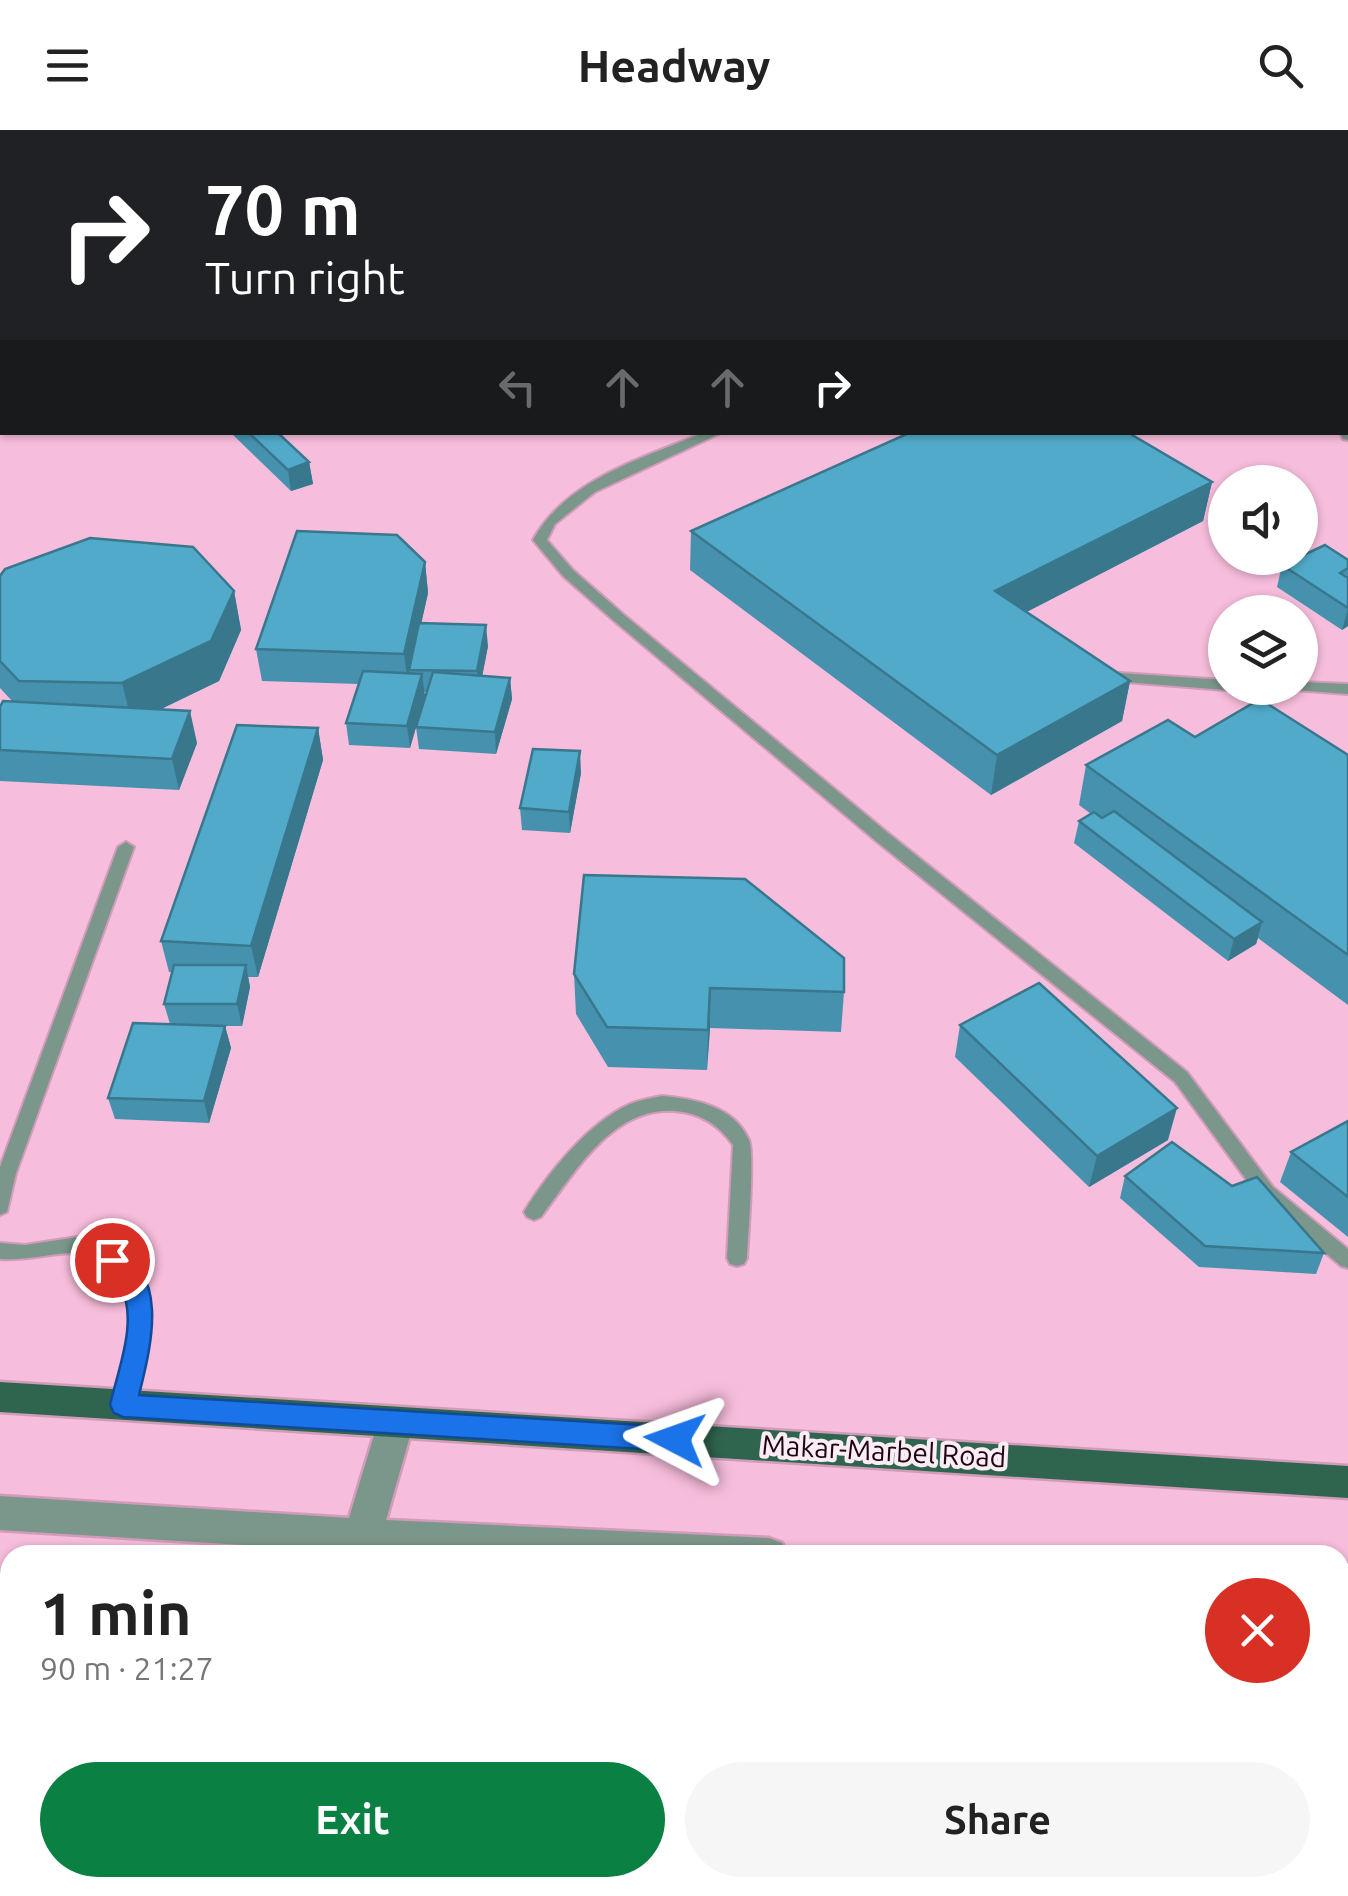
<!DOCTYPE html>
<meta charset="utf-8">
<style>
body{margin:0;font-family:Ubuntu,sans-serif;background:#f6f6f6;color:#222;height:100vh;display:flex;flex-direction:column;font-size:38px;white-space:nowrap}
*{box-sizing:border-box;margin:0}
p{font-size:32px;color:#767676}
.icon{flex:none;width:55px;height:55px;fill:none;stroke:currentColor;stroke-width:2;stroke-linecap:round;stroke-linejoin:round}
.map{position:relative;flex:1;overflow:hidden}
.details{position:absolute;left:0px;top:1415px;width:1350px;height:352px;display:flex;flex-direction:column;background:#fff;border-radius:30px 30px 0 0;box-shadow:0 2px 8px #0004}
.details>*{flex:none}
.banner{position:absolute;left:0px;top:0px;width:1350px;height:305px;box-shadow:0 2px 8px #0004;background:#202124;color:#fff;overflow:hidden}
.tools{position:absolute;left:1208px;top:335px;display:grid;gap:20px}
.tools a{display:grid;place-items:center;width:110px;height:110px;border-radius:50%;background:#fff;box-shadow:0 2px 8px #0004;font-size:50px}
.pin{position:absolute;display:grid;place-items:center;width:85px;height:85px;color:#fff;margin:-42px;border:5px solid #fff;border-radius:50%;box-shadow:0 2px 10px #0007}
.me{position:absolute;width:110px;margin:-55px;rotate:274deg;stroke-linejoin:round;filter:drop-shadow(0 0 8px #0008)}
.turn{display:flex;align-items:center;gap:35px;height:210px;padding:0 40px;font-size:45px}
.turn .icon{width:130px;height:130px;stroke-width:2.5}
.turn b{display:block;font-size:70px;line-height:85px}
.lanes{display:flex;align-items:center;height:95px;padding:0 40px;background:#0003;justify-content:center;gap:50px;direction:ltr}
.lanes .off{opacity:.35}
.round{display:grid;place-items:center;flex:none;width:105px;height:105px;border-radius:52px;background:#f6f6f6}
.head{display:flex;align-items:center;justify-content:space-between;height:170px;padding:0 40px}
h1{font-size:60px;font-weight:600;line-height:75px}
.action{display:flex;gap:20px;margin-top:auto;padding:20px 40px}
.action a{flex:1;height:115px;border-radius:60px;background:#0b8043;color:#fff;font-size:40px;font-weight:600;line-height:115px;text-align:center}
.action a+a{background:#f6f6f6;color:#222}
header{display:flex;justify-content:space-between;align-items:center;height:130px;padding:0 40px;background:#fff;font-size:45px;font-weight:600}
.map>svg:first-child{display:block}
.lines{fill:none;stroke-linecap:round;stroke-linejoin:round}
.river{fill:#9291c8;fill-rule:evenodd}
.lane-casing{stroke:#d09cb8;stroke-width:4}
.street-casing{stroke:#d09cb8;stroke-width:5}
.primary-casing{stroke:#d09cb8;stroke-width:5}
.lane{fill:#7b968a;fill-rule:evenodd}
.street{fill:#7b968a;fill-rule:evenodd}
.primary{fill:#2f654f;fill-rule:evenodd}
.wall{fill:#4692ae}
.shaded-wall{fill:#39778d}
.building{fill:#51aaca;stroke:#39778d;stroke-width:2.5}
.route{fill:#1a73e8;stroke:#114b97;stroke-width:2.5}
.labels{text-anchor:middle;stroke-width:8;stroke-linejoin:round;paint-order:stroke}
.street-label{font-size:28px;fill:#1d0514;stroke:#fcecf4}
</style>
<header><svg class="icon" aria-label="menu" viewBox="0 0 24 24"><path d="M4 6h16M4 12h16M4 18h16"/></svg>Headway<svg class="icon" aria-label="search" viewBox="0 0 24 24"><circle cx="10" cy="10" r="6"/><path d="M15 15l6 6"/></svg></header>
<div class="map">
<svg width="1348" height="1766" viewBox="0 0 1348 1766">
<rect width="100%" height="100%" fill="#f7bddc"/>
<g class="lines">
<rect class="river" x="0" y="105" width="2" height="32"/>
<g class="lane-casing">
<g id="lane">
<polygon points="1091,0 1101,0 1102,2 1092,2"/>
<polygon points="0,168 2,169 2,176 0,176"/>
<polygon points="2,230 2,239 0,240 0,231"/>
<polygon points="1348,299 1348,310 1343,309 1340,302 1348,302"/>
<path d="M705,302h18l-128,60 -40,32 -8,16 26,30 50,44 265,219 299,239 86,115 75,62v19l-7,-2 -82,-69 -84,-115 -299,-241 -263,-221 -50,-44 -30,-36c33,-61 111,-82 172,-108z"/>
<polygon points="1105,542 1225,550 1225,558 1231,558 1225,560 1100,550 1098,547"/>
<polygon points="1300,552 1348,554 1348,564 1295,560 1293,558 1300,558"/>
<polygon points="126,712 134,717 16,1043 7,1082 0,1085 0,1037 118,717"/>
<path d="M662,966c33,3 72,10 87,44 6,13 -1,98 -2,118l-3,6 -7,2 -7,-2 -3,-6 6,-113c-15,-21 -33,-32 -58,-34 -63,-5 -101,63 -134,106l-7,3 -7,-3 -3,-5c23,-38 65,-90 106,-108 10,-4 21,-6 32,-8z"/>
<path d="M84,1106c64,23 75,67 60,129 -4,15 -7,32 -14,46l-7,3 -7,-3 -3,-6c11,-42 38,-109 -7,-139 -8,-5 -19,-13 -28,-13 -26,-1 -48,8 -78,6v-16l25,2z"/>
</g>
</g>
<g class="street-casing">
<g id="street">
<polygon points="396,1277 409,1281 414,1292 386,1390 769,1408 782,1413 788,1425 341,1425 340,1421 0,1400 0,1366 349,1388 378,1292 383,1281"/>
<polygon points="1340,1434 1348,1435 1348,1469 1340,1468"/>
<polygon points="242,1758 284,1758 282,1766 240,1766"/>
</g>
</g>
<g class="primary-casing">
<polygon id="primary" points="0,1252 1348,1336 1348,1368 0,1282"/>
</g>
<use href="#lane" class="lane"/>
<use href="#street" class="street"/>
<use href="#primary" class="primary"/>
</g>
<g class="wall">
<polygon points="230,302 277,302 309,332 313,354 291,361"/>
<polygon points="1212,352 1203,391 1026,482 1130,551 1122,591 991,665 690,440 691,401"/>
<polygon points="1348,430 1348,496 1342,500 1277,457 1282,435"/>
<polygon points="425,432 428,463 421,493 488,516 482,546 510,548 512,569 496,624 419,619 416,597 427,562 424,562 425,566 410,618 349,615 346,593 359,554 262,551 256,519"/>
<polygon points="0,446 234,461 241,500 219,551 159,580 197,613 179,660 0,651 0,577 13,572 0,558"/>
<polygon points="318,598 323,630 258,847 248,847 250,857 242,896 210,896 225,896 231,918 209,993 115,989 108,968 170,894 164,874 172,842 169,842 161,811"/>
<polygon points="1195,607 1348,625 1348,875 1258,808 1256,814 1228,831 1074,713 1079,691 1091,684 1079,675 1086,635"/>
<polygon points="581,643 570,703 522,700 520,678"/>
<polygon points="574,844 844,862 841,902 710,898 707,940 608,937 576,884"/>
<polygon points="960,895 1168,1010 1089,1057 955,927"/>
<polygon points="1348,991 1348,1107 1280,1052 1291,1022"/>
<polygon points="1125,1046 1324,1123 1316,1144 1199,1137 1120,1068"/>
<polygon points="10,1561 10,1698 0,1696 0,1583"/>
<rect x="1340" y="1566" width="8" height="81"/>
<polygon points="872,1758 1056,1758 1057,1766 904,1766 872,1764"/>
</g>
<g class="shaded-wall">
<polygon points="309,332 313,354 291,361 288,340"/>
<polygon points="1212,352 1203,391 990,501 995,461"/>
<polygon points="425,432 428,463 411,540 409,540 408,555 404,524"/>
<polygon points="234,461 241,500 219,551 132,593 122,553"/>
<polygon points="1348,478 1348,496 1342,500"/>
<polygon points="486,495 488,516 479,563 477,541"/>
<polygon points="422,544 425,566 410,618 407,596"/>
<polygon points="510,548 512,569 496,624 495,602"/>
<polygon points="1130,551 1122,591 991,665 997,625"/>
<polygon points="190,581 197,613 179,660 172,629"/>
<polygon points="318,598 323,630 258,847 251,816"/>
<polygon points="580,621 581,643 570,703 569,682"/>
<polygon points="1262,792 1256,814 1228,831 1234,809"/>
<polygon points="246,835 250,857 242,896 237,874"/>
<polygon points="710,858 710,898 707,940 708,900"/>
<polygon points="225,896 231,918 209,993 204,971"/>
<polygon points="1177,978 1168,1010 1089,1057 1097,1026"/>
<polygon points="154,1758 173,1758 170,1766 152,1766"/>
</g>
<g class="building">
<polygon points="248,302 277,302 309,332 288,340"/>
<polygon points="911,302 1127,302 1212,352 995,461 1130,551 997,625 691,401"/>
<polygon points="297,401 397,405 425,432 404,524 256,519"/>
<polygon points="90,408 193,417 234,461 211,511 122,553 19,551 0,531 0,446 5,439"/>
<polygon points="1325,415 1348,430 1348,438 1340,443 1348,448 1348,478 1282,435"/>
<polygon points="419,493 486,495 477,541 409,540"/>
<polygon points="363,541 422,544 407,596 346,593"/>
<polygon points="433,542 510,548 495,602 416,597"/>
<polygon points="1260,569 1348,625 1348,825 1086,635 1168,590 1195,607"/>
<polygon points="3,571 190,581 172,629 0,620 0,577"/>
<polygon points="237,595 318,598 251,816 161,811"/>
<polygon points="533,619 580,621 569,682 520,678"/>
<polygon points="1114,681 1262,792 1234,809 1079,691 1094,682 1102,688"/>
<polygon points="584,745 745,749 844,828 844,862 710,858 708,900 607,897 574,844"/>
<polygon points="174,835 246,835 237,874 164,874"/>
<polygon points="1039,853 1177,978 1097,1026 960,895"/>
<polygon points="133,893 225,896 204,971 108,968"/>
<polygon points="1348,991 1348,1067 1291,1022"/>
<polygon points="1172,1012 1232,1056 1257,1047 1324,1123 1205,1116 1125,1046"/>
<polygon points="9,1561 10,1561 10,1629 0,1628 0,1583"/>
<rect x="1340" y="1566" width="8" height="55"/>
<polygon points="0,1635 10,1637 10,1691 0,1688"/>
<polygon points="10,1716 10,1758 154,1758 152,1766 0,1766 0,1744"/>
<polygon points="283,1758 318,1758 376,1766 281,1766"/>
<polygon points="646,1758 844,1758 854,1759 853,1766 645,1766"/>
<polygon points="965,1758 1056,1758 1057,1766 965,1766"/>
</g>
<path class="route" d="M112,1120c60,20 38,100 27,145l536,32 10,3 4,9 -4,8 -10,4 -552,-34 -9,-4 -4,-8c8,-36 29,-85 10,-120 -5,-10 -16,-15 -21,-25l4,-7z"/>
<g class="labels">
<g class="street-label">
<text transform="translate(884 1321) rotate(3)" y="10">Makar-Marbel Road</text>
</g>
</g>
</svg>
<div class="tools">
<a><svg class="icon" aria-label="sound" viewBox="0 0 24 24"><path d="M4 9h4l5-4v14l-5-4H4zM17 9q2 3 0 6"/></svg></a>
<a><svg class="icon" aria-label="layers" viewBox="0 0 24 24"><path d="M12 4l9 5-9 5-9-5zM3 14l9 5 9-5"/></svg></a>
</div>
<div class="pin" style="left:112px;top:1130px;background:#d93025"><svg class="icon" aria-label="arrive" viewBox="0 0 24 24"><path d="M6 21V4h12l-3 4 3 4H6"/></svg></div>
<svg class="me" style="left:675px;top:1309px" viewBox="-20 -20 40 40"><path d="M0-17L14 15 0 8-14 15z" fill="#1a73e8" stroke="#fff" stroke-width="4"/></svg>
<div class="banner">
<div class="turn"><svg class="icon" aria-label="right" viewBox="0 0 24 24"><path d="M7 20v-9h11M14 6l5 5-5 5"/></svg><div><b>70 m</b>Turn right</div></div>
<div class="lanes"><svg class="icon off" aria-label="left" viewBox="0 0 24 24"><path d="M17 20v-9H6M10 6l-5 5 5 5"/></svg><svg class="icon off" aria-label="ahead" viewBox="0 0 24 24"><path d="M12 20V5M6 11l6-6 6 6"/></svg><svg class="icon off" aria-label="ahead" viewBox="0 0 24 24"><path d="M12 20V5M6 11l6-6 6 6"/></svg><svg class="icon" aria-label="right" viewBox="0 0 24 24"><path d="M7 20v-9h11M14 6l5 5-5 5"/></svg></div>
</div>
<section class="details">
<div class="head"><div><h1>1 min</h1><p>90 m · 21:27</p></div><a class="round" style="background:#d93025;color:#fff"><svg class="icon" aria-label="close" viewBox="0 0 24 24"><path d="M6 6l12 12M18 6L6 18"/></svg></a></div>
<div class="action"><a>Exit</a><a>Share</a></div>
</section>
</div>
